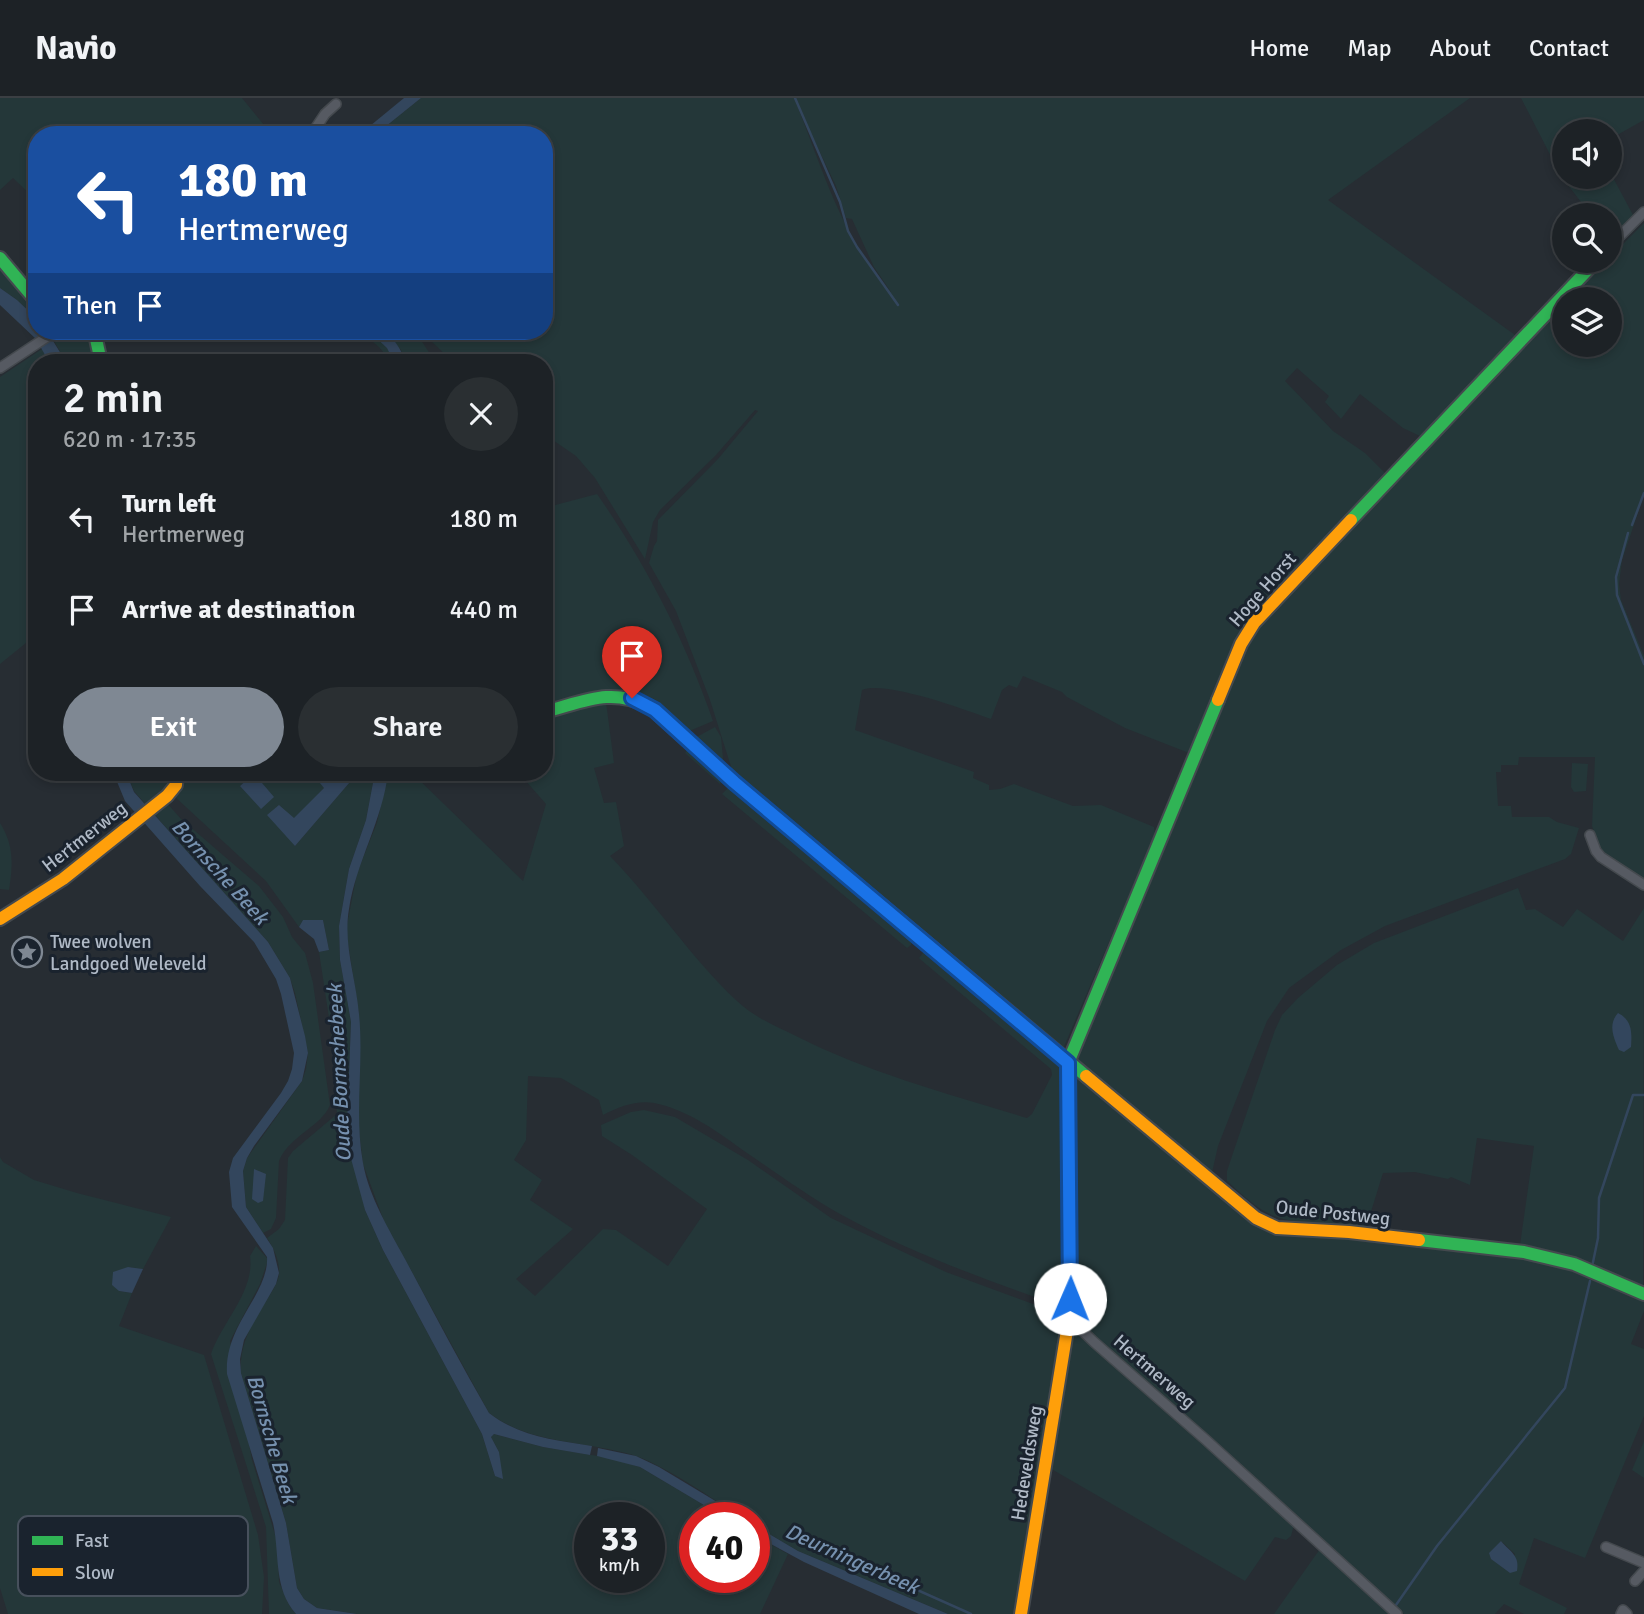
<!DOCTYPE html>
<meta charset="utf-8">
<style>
body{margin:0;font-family:Signika,sans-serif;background:#2a2f32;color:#f1f3f6;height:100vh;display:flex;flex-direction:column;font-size:26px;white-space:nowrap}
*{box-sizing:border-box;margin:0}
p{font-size:23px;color:#a0a4a7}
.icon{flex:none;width:38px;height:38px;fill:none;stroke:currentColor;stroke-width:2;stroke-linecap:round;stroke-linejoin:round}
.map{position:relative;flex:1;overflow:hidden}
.side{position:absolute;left:28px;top:256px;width:525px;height:427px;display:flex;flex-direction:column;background:#1d2226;border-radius:28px;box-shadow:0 4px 10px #0003,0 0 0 2px #3b3f43}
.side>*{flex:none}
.banner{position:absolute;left:28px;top:28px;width:525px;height:214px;border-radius:28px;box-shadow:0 4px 10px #0003,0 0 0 2px #3b3f43;background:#1a4fa0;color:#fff;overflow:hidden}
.buttons{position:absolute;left:1552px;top:21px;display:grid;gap:14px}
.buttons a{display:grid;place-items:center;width:70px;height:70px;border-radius:50%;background:#1d2226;box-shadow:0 4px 10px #0003,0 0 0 2px #3b3f43;font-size:35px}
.speed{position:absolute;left:574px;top:1404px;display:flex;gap:14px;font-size:35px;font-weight:700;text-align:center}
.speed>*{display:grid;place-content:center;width:91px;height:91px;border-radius:50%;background:#1d2226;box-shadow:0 4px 10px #0003,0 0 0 2px #3b3f43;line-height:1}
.speed small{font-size:18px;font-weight:400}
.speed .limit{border:10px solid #d22;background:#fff;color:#111}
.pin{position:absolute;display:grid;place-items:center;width:60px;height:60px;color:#fff;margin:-72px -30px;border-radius:50% 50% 50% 0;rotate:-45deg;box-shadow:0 0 7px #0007}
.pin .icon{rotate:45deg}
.me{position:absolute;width:77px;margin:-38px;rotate:1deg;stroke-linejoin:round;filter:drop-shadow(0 0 5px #0008)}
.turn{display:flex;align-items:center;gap:24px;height:147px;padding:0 35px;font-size:32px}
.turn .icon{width:91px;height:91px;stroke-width:2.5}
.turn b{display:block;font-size:49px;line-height:60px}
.then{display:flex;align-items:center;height:66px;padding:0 35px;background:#0003;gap:14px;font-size:26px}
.round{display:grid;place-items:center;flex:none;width:74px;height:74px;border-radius:37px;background:#2a2f32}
.headline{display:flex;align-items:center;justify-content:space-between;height:119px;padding:0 35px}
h1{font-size:42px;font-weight:600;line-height:52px}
.cta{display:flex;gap:14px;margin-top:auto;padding:14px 35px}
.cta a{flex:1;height:80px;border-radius:42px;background:#7f8893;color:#fff;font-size:28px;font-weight:600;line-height:80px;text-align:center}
.cta a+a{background:#2a2f32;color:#f1f3f6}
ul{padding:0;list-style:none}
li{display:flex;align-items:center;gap:21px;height:91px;padding:0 35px}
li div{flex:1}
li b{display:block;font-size:26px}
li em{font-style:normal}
header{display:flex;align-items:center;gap:42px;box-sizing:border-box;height:98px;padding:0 35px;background:#1d2226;border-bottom:2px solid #3b3f43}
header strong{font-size:33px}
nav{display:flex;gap:38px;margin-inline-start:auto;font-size:24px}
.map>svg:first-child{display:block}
.green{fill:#243739;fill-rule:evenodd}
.water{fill:#33465d}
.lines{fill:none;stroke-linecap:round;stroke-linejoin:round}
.stream{stroke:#33465d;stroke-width:2.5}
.street-casing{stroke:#44494e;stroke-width:12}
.fast-casing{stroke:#44494e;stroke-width:16}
.slow-casing{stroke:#44494e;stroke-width:16}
.street{stroke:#565a62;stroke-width:9}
.fast{stroke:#30b455;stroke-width:12}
.slow{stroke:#ff9f0a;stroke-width:12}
.route-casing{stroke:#114b97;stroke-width:18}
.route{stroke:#1a73e8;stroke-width:12}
.labels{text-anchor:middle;stroke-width:6;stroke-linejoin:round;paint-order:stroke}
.street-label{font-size:19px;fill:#afb9c6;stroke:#1a232e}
.poi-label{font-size:19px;fill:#afb9c6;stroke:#1a232e;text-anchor:start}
.water-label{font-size:21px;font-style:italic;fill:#7691af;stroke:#1a232e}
.key{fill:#1a232e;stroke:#47505c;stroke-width:2}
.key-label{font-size:19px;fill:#afb9c6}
</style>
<header>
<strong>Navio</strong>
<nav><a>Home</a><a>Map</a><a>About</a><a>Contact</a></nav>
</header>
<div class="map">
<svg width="1644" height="1516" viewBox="0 0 1644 1516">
<rect width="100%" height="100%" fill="#272d33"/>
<g class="green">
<polygon points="0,0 242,0 272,37 164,37 161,33 158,37 37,37 37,103 13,80 0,92"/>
<path d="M421,0h1049l-142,102 187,135 -93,102 -19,-9 -43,-34 -19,25 -16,-17 4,-6 -32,-28 -12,13 48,50 32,22 23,23 -142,142 -57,135 -64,-25 -58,-31 -5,-5 -39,-16 -6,12 -8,-3 -7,5 -11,29c-25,-9 -106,-39 -129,-29l-7,40 119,42 -1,6 16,7v5l11,-1 14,-5 59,22 28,-1 53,22 1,8 -92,214 -329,-273 -24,-76 -34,-89 -27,-48 5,-17 3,-5 1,-21 60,-61 40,-48 -3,-1 -39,45 -56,55 -7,12 -8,37 -50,-81 -19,-22 -32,-22v-72h-91l-25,-24 -4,-7h120v-196h-169zM795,2l41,86 10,32 6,1 22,48 17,25c-48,-50 -70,-128 -96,-192z"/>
<polygon points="1521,0 1644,0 1644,22 1610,41 1610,33 1564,33 1564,79 1610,79 1610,74 1633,117 1610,140 1610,117 1591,117 1561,78"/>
<polygon points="1644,125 1644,397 1622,462 1619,486 1621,502 1644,558 1644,785 1602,754 1592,728 1595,659 1519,659 1518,667 1501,667 1501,674 1496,674 1498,708 1511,708 1512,719 1549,719 1557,724 1579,730 1571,756 1565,761 1385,828 1341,852 1289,890 1267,923 1218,1048 1211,1079 1073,965 1248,540 1564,206 1564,247 1610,247 1610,201 1569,201 1606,163 1610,163 1610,159"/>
<polygon points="0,166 37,208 37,221 17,202 0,190"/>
<polygon points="69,233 85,233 90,240 97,264 66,264 54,243"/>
<path d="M356,233c20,0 32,13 38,31h-5c-7,-16 -18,-22 -33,-31z"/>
<polygon points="384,233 415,233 430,256 414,264 405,264 401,252"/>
<polygon points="42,251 49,264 37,264 37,536 0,566 0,279"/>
<path d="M597,396c49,70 88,146 116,227l-26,11c-9,-10 -19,-24 -30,-31 -33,-21 -79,-3 -113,4v-197z"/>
<path d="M606,604l8,61 -20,5 10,35 12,-1 8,44 -14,10c45,46 80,101 127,145 17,16 38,25 59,35 73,37 153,58 231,82l5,-4 20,-39 -1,-6 -130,-109 -2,-2 6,-8 138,114 3,244c-76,-27 -154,-54 -226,-94 -32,-18 -62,-40 -93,-61 -28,-20 -58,-43 -93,-50 -17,-3 -36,4 -51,12l-4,-15 -38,-22 -33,-2 -2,64 -12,20 28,20 -12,20 43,29 -57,50 19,17 68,-67 13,1 52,36 39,-57 -75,-54 -30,-19 -1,-11 30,-13 13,-2 31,7 73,43 83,58 115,54 120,44 -49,298h-69l-150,-63 -44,-26v-8h-12c-30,-18 -77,-52 -109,-62 -49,-15 -101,-10 -144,-42l-105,-192 -21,-57 -5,-42 1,-108 -13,-84 11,-57 20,-50 11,-51h23l112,109 23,-77 -28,-32h26v-54z"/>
<polygon points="715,629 721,639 724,671 693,641"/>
<polygon points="688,651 721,680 721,684 720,686 685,655"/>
<polygon points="1572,665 1588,666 1586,693 1574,694 1571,689"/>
<polygon points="126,674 174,674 173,686 147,708 134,693"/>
<path d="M181,674h74l-15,14 22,-3 13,-11h36l14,15 -31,32 -15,-14 16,41 55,-64 -9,-10h34l-9,48 -17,49 -10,57 1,34 11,62 -4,102 18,86 18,40 99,184 13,42 4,-24 -8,-15 3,-3 49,13 67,11 30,9 84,50h-29v60h59v-42l34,19 -28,60h-403l-40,-6 -13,-9 -7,-11 -11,-65 -45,-150c-2,-29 11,-50 27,-75 4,-7 10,-15 11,-24 1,-13 -5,-25 -12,-36l12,-9 6,-9 3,-62 5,-7 44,-37 -6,-83 -12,-79 10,-2 -6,-30h-20l-4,7 -33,-46 -92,-85zM590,1419h59v60h-59z"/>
<polygon points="730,688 912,841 911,847 907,850 722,696"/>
<path d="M166,704l15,17 78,67 24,31 9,20 13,16 8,30 17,122c-9,22 -40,30 -51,56l-3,57 -5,11 -8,4 -17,-26 -3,-36 4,-13 55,-77 4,-12 2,-16 -13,-60 -5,-15 -22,-36 -116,-130z"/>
<path d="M0,725c14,22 13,42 9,67l-9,-1z"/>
<path d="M1518,790l8,22 9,-1 28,18 14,-18 46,32 21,-33 -1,382 -71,-32 -52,-13 14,-99 -57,-8 -7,47 -19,-8 -3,2 -33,-7 -32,1 -18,58c-28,-13 -59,-4 -88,-14 -20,-7 -34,-22 -50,-36v-10l6,-18 42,-123 7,-15 16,-17 39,-33 37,-22z"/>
<path d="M1072,974l185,154 13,5 98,8 176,22 25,5 75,32v13l-13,33 13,5v67l-59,142 -51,-20 -15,46 48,24 -3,6h-40l-20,-10 -9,10h-91l-124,-114 -192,-167 -13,-24 2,-8zM1501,1443l14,13 -5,19 -18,-14z"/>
<polygon points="0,1059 3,1064 34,1082 77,1095 171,1119 143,1171 128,1169 119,1193 132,1195 119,1228 204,1257 258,1437 264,1479 262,1516 8,1516 0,1490"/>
<path d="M256,1148l11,12v5l-7,21 -30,57 22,119 25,81 2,41 10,23 7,9h-27l-3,-87 -55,-173c11,-32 44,-63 39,-98z"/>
<polygon points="1073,1235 1077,1236 1294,1427 1291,1438 1286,1442 1275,1439 1245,1483 1048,1369 1069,1240"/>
<polygon points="1644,1343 1644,1380 1632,1372"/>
<polygon points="1320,1451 1390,1516 1274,1516"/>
</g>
<g class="water">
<polygon points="404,0 421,0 375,37 359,37"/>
<polygon points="0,190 17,202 37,221 37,233 47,233 66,264 49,264 36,241 0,207"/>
<path d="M369,233h15c11,9 17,17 21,31h-11l-7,-14z"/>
<path d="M113,674h13l8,20 134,150 22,36 15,58 3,17 -6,28 -48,65 -7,12 -4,13 3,36 27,41 6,25 -3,11 -32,56 -4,19 1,14 45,150 11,65 7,11 13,9 40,6h-61c-23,-26 -16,-60 -23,-91l-46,-149c-3,-49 42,-80 40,-117l-35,-50 -3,-35 4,-14 48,-65 7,-12 4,-12 2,-16 -13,-59 -5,-15 -22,-37 -54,-56 -75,-85z"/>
<polygon points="255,674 275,674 262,685 274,699 261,711 240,688"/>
<polygon points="311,674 341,674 350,684 295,748 267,717 279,707 294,720 324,690"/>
<path d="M375,674h13c-5,48 -32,90 -39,137 -6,35 7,70 10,105 5,50 -5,99 4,149 6,34 26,66 42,96 28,52 55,104 84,154 31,24 66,27 103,33l-2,9 -47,-8 -49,-13 -3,3 8,15 4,27 -8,-3 -13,-42 -99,-184 -18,-40 -15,-55 -3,-31 4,-102 -11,-62 -1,-34 10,-57 17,-49z"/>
<polygon points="303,822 323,822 329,852 319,854 314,841 299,829"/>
<path d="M1618,915c14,7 14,19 13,34l-7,5 -5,-2c-6,-13 -11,-26 -1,-37z"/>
<polygon points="254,1071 266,1076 263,1103 258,1105 252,1101"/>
<polygon points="128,1169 143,1171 132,1195 119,1193 112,1187 113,1174"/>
<polygon points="598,1350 636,1358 659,1369 742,1419 724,1419 640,1369 597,1358"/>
<polygon points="754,1427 798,1453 948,1516 919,1516 804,1464 754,1437"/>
<path d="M1501,1443c9,11 19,14 16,30l-7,2 -19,-14 -2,-6z"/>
</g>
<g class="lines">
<g class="stream">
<polyline points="795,0 840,104 848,133 857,149 898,207"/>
<polyline points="1632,427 1644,395"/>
<polyline points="1628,435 1616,479 1617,497 1644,566"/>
<polyline points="1592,1169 1598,1140 1599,1100 1633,997 1644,997"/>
<polyline points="859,1466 971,1516"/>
<polyline points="1396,1507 1437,1448 1565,1290 1590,1183"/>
</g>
<g class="street-casing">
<g id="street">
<polyline points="311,37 325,16 336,6"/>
<polyline points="1610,148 1644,114"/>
<polyline points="0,270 56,233"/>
<polyline points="1590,737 1596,753 1601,759 1644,787"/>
<polyline points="1069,1220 1094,1244 1206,1342 1397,1516"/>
<polyline points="1606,1449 1644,1465"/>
<polyline points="1635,1483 1644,1473"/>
<polyline points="1621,1516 1623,1512 1627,1516"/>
</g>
</g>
<g class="fast-casing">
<g id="fast">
<polyline points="0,160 37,204"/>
<polyline points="91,233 96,241 101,264"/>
<polyline points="1351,422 1596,163"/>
<path d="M544,614c40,-10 65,-25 105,-6l85,76 352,294"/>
<polyline points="1070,1118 1068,965 1218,602"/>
<polyline points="1419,1142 1524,1154 1574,1166 1644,1196"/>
</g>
</g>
<g class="slow-casing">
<g id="slow">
<polyline points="1218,602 1241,546 1254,525 1351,422"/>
<polyline points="0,821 63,781 167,698 176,687 177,674"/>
<polyline points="1086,978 1256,1120 1277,1130 1349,1134 1419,1142"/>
<polyline points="1021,1516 1069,1220 1070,1118"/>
</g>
</g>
<use href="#street" class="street"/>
<use href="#fast" class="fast"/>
<use href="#slow" class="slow"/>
</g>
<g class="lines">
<g class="route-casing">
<polyline id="route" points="632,600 655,612 734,684 1068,965 1070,1201"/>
</g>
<use href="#route" class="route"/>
</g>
<defs>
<g id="sight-ring" transform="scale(1.575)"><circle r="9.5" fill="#1a232e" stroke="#7f8893" stroke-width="1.5"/><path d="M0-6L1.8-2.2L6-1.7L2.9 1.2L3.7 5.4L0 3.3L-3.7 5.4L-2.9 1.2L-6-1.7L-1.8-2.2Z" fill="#7f8893"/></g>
</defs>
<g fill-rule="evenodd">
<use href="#sight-ring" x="27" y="854"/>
</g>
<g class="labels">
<g class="street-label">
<text transform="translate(1262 491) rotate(-49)" y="7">Hoge Horst</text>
<text transform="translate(84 738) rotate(-38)" y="7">Hertmerweg</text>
<text transform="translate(1333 1114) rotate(6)" y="7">Oude Postweg</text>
<text transform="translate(1155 1273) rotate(41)" y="7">Hertmerweg</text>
<text transform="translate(1026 1365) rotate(-81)" y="7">Hedeveldsweg</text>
</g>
<g class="poi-label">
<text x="50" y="850">Twee wolven<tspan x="50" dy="22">Landgoed Weleveld</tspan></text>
</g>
<g class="water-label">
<text transform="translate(220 774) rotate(48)" y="7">Bornsche Beek</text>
<text transform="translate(339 975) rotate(-93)" y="7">Oude Bornschebeek</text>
<text transform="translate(272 1341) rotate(74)" y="7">Bornsche Beek</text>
<text transform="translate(852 1461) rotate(24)" y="7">Deurningerbeek</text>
</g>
</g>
<rect x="18" y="1418" width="230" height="80" rx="10" class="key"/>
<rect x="32" y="1438" width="31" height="9" fill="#30b455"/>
<rect x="32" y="1470" width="31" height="8" fill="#ff9f0a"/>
<g class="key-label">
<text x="75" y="1449">Fast</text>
<text x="75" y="1481">Slow</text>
</g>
</svg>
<div class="buttons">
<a><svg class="icon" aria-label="sound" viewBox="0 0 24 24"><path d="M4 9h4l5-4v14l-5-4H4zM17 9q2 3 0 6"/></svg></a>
<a><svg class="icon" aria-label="search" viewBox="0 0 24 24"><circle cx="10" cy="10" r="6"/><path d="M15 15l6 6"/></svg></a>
<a><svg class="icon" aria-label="layers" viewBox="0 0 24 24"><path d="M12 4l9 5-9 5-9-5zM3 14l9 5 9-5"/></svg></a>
</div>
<div class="speed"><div>33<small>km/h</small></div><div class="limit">40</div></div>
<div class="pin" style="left:632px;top:600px;background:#d93025"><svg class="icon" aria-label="arrive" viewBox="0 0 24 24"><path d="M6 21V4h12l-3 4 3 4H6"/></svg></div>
<svg class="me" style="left:1070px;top:1201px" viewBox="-20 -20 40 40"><circle r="19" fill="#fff"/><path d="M0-13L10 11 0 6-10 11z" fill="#1a73e8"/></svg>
<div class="banner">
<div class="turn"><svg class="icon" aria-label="left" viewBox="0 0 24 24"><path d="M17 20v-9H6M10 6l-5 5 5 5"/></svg><div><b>180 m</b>Hertmerweg</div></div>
<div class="then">Then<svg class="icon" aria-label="arrive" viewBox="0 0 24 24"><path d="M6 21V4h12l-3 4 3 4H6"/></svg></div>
</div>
<section class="side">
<div class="headline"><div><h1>2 min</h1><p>620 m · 17:35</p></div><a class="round"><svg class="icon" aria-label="close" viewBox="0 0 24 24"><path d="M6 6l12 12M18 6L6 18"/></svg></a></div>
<ul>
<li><svg class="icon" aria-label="left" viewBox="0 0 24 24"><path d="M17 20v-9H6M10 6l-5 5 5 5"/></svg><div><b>Turn left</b><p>Hertmerweg</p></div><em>180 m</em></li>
<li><svg class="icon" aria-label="arrive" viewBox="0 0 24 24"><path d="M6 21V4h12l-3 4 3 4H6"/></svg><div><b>Arrive at destination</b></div><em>440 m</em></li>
</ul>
<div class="cta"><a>Exit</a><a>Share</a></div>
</section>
</div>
